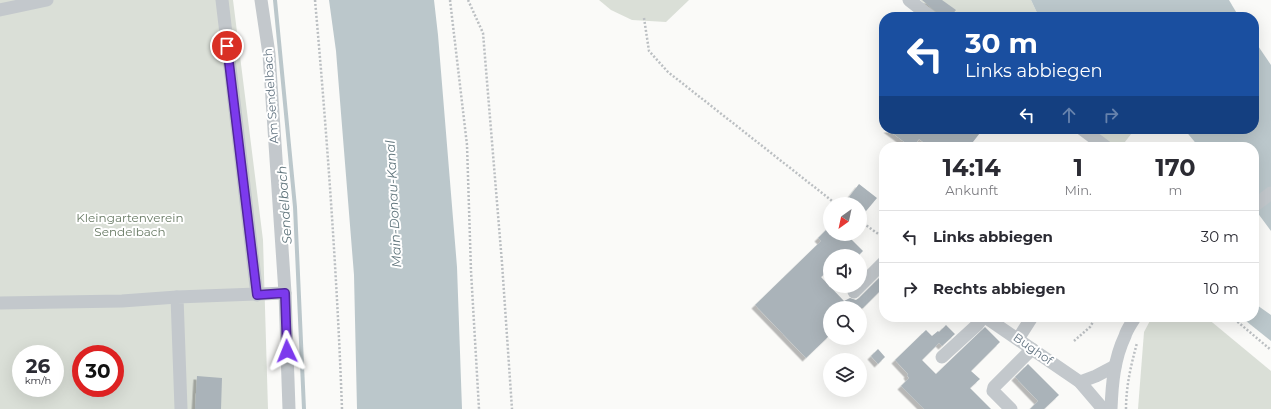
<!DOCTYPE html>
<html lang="de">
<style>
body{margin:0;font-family:Montserrat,sans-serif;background:#f7f7f7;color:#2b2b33;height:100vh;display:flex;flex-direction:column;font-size:15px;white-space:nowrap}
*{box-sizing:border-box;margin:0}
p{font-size:13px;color:#7c7c81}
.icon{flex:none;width:22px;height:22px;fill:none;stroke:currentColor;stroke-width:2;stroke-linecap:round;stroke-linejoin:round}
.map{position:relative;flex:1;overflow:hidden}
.sheet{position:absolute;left:879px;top:142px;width:380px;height:180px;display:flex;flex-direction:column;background:#fff;border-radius:16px;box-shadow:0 4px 16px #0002}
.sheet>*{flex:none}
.banner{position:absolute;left:879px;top:12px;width:380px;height:122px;border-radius:16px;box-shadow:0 4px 16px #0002;background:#1a4fa0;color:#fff;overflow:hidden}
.needle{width:26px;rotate:213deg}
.fabs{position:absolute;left:823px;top:197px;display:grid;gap:8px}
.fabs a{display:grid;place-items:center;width:44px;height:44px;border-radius:50%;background:#fff;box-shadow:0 4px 16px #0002;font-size:20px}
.speed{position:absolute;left:12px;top:345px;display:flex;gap:8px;font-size:20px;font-weight:700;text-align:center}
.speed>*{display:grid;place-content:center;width:52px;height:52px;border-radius:50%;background:#fff;box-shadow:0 4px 16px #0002;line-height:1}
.speed small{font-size:10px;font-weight:400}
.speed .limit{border:6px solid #d22;background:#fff;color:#111}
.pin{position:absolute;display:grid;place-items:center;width:34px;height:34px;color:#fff;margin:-17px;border:2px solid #fff;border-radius:50%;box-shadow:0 1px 4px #0007}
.me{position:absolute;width:44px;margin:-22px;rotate:358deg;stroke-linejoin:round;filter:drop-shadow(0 0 3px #0008)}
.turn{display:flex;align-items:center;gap:14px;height:84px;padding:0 20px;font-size:18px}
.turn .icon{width:52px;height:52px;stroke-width:2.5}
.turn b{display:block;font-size:28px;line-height:34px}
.lanes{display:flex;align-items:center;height:38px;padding:0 20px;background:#0003;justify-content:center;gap:20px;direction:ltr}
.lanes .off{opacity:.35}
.eta{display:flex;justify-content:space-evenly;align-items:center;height:68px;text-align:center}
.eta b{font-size:24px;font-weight:700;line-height:28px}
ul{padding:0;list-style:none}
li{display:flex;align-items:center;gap:12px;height:52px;padding:0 20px;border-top:1px solid #e1e1e2}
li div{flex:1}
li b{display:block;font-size:15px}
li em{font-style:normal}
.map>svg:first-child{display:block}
.green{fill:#dadfd7;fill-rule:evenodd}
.water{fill:#bbc7cb}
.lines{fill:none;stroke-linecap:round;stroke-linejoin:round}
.stream{stroke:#bbc7cb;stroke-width:4}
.building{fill:#aab3b9;filter:url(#shadow)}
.path{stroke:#bbbfc2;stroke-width:2.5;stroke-dasharray:2 2;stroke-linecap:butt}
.minor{stroke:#c3c8cc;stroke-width:13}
.route-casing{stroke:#51269a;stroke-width:10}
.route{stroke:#7c3aed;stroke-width:7}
.labels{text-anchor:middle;stroke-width:4;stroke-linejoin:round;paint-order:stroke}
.street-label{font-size:12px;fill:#657683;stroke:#fff}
.park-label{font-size:12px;fill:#687a64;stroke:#fff}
.water-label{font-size:13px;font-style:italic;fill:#60757c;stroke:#fff}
</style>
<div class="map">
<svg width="1271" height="409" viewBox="0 0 1271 409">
<defs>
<filter id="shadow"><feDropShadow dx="-3.5" dy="3.5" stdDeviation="0" flood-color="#0004"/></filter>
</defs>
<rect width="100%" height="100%" fill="#fafaf8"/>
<g class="green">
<path d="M0,0h233l30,240 5,169h-268zM21,354h34v34h-34zM81,354h34v34h-34z"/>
<polygon points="599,0 689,0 666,22 632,20 611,10"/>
<polygon points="920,0 1031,0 1039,17 942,17"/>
<polygon points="1087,129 1135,129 1121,147 1112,147"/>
<polygon points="1152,317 1205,317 1207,318 1271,371 1271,409 1138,409 1144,332"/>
</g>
<g class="water">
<polygon points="329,0 434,0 438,35 457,267 462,409 357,409 354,275 336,51"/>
<polygon points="1031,0 1229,0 1239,17 1039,17"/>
<polygon points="1254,40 1271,65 1271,231 1254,208 1254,147 1199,147 1184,129 1254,129"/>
<polygon points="1254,303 1271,315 1271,341 1241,317 1254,317"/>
</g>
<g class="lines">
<polyline class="stream" points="275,0 295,207 304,409"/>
</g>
<g class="building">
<polygon points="922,0 942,0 956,10 950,17 942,17"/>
<polygon points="887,129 983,129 969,147 930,147 919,139 913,147 911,147"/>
<polygon points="859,184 877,198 866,211 860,206 860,204 857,204 849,197"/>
<polygon points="830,226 830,234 846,234 863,251 858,256 830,256 830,269 821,277 844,301 850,298 856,300 859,298 884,273 884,287 863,308 830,308 830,335 806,358 755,305 821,241 818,238"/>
<polygon points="946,325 955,334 942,346 939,343 922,360 936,374 985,327 1000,342 971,371 980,379 970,388 991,409 924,409 901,386 909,378 907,375 908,374 895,360 926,330 932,336 938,331 939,332"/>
<polygon points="878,349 885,357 878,364 871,356"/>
<polygon points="1028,364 1059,395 1044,409 1030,409 1038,401 1015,377"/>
<polygon points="197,376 222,378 221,409 195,409"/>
</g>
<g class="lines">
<g class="path">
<path d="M315,0c12,136 22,272 27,409"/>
<polyline points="450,0 467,145 471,271 479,409"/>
<polyline points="468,0 483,33 502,263 512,409"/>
<polyline points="644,18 649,51 668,72 836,204"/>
<polyline points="860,221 884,238"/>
<polyline points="1231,317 1239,323 1271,350"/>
<polyline points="1074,341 1090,327 1096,317"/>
<path d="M1126,409c0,-23 5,-44 11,-66"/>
</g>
<g class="minor">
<polyline points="222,0 257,295"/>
<polyline points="261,0 269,54 285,293 289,409"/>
<polyline points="909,0 931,17"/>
<polyline points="0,10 47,0"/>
<polyline points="1082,129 1106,147"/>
<polyline points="1254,206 1271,193"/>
<polyline points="854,292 884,262"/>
<polyline points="0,303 122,301 177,297"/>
<polyline points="985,317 1080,382 1103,409"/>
<polyline points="1018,339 1032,317"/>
<polyline points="942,357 977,325 983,317"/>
<polyline points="1080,382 1096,376 1115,366"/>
<polyline points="181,409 177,297 285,293"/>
<polyline points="1011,409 993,391 994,387 1032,349"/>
<path d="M1111,409c1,-25 3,-50 14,-73 2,-7 7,-13 10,-19"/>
</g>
</g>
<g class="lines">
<g class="route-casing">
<polyline id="route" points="227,46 257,295 285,293 287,351"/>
</g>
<use href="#route" class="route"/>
</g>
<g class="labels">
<g class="street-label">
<text transform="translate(271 96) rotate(-94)" y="4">Am Sendelbach</text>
<text transform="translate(1033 349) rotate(35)" y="4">Bughof</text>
</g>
<g class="park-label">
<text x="130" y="222">Kleingartenverein<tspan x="130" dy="14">Sendelbach</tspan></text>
</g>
<g class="water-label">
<text transform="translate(393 204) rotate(-93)" y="5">Main-Donau-Kanal</text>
<text transform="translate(284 205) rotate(-94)" y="5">Sendelbach</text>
</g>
</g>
</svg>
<div class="fabs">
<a><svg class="needle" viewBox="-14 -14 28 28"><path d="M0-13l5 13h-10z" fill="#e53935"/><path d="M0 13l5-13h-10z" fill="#7c7c81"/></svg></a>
<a><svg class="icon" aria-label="sound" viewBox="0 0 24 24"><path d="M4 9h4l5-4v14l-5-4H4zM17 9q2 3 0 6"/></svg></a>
<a><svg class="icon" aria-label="search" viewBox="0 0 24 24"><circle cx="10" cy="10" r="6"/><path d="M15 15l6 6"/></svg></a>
<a><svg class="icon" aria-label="layers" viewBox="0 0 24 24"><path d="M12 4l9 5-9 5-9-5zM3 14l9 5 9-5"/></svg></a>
</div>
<div class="speed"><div>26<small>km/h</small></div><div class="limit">30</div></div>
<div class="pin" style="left:227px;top:46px;background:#d93025"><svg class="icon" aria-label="arrive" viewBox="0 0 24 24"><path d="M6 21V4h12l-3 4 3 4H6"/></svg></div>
<svg class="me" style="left:287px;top:351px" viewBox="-20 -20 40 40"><path d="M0-17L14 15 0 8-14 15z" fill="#7c3aed" stroke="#fff" stroke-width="4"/></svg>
<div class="banner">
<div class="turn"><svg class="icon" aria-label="left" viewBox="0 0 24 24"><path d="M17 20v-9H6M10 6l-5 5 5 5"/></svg><div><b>30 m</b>Links abbiegen</div></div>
<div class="lanes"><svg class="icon" aria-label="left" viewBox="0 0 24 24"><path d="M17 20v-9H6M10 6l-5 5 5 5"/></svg><svg class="icon off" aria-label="ahead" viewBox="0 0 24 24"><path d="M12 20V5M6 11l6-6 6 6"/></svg><svg class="icon off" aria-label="right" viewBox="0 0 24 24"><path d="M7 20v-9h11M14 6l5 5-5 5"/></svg></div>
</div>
<section class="sheet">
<div class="eta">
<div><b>14:14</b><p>Ankunft</p></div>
<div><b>1</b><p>Min.</p></div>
<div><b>170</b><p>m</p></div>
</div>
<ul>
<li><svg class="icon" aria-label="left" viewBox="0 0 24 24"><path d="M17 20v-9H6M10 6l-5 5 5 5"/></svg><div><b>Links abbiegen</b></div><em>30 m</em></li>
<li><svg class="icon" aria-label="right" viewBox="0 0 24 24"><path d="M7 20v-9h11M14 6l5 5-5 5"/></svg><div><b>Rechts abbiegen</b></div><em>10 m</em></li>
</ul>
</section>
</div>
